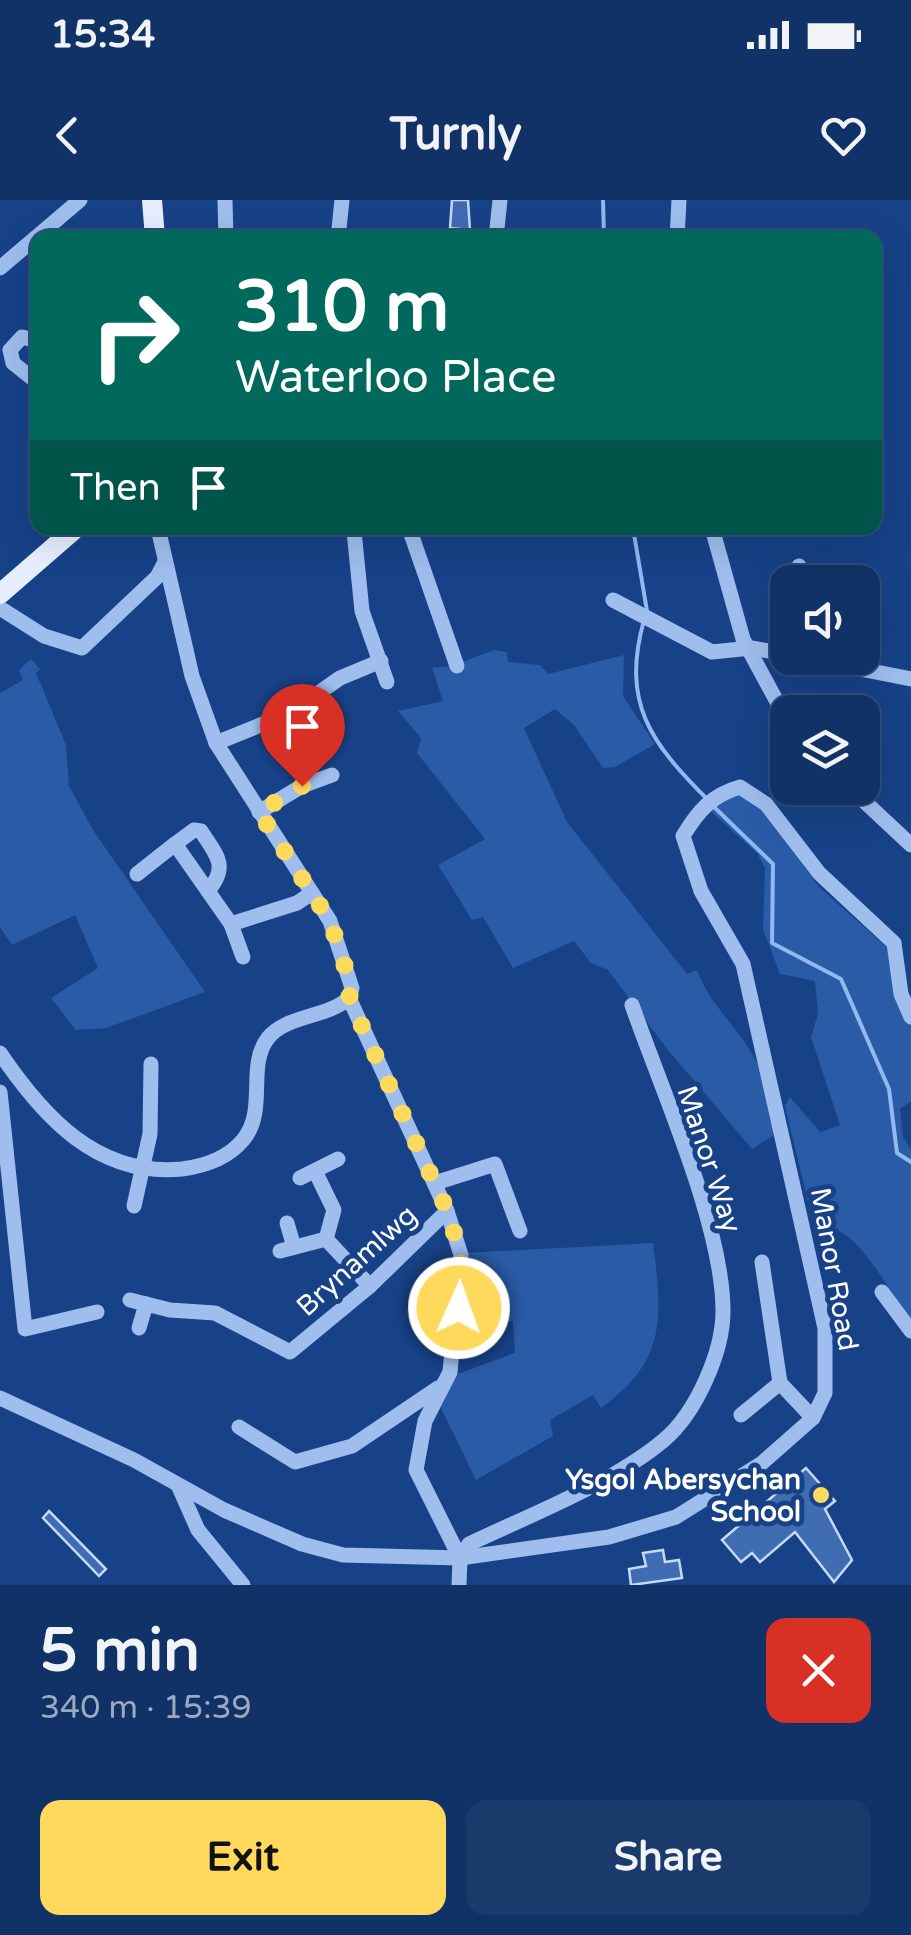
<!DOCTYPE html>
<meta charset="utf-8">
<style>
body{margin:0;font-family:"Varela Round",sans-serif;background:#1a3a6c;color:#f1f3f6;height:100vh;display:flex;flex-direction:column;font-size:38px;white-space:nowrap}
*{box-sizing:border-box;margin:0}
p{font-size:32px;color:#9caabf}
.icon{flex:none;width:55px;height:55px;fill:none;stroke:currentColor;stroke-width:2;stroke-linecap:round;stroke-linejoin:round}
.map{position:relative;height:1385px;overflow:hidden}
.drawer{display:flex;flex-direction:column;background:#113266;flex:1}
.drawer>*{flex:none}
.guide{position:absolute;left:30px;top:30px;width:852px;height:305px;border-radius:20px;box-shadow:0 10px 40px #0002,0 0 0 2px #304d7a;background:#00695c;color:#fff;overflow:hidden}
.buttons{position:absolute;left:770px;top:365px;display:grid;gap:20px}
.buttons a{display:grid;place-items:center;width:110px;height:110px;border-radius:20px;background:#113266;box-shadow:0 10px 40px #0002,0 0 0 2px #304d7a;font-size:50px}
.pin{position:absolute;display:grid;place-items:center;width:85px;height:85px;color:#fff;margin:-102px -42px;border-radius:50% 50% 50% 0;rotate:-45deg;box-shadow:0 0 10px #0007}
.pin .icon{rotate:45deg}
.me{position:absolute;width:110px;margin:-55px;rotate:2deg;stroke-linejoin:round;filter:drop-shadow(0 0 8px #0008)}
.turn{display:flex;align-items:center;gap:35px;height:210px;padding:0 40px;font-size:45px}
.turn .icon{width:130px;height:130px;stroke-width:2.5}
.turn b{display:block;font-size:70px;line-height:85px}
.then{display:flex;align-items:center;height:95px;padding:0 40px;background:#0003;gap:20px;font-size:38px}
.round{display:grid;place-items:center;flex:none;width:105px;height:105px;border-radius:20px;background:#1a3a6c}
.headline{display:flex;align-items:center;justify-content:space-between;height:170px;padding:0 40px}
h1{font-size:60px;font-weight:700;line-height:75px}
.button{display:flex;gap:20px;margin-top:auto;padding:20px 40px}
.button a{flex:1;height:115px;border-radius:20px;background:#ffd95c;color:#111;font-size:40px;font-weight:700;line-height:115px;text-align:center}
.button a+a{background:#1a3a6c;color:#f1f3f6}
.status{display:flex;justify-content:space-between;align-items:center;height:70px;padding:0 50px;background:#113266;direction:ltr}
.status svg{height:28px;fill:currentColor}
header{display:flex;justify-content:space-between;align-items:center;height:130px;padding:0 40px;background:#113266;font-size:45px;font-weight:700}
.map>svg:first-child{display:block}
.green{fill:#2a5ba7}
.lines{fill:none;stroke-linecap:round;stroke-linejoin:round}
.stream{stroke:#91b8f0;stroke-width:4}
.building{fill:#406cb2;stroke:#c5dafa;stroke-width:2.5}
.minor{stroke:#9fbeee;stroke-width:15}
.major{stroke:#e6eeff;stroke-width:20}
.route{stroke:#ffd95c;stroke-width:18;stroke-dasharray:0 32.4}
.poi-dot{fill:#ffd95c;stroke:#174288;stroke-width:4}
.labels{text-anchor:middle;stroke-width:10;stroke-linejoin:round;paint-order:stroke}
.street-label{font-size:28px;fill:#fff;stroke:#174288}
.poi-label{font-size:28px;font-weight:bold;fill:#fff;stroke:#174288;text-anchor:end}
</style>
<div class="status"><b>15:34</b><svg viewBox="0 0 49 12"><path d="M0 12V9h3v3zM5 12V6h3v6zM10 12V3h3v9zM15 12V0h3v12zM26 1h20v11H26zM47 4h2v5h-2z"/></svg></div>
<header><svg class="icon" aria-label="back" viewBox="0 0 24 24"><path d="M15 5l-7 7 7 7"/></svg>Turnly<svg class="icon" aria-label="heart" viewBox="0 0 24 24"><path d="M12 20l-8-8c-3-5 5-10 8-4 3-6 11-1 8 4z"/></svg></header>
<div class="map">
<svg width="911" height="1385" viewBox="0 0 911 1385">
<rect width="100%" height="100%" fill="#174288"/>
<g class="green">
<path d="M494,450l13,2 1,10 32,3 8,9 76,-19 -1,41 32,48 -40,23 -12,1 -29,-43 -19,-16 -31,19 43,94 120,152 10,-4c13,35 39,55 57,87 13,23 15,52 20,78l-22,14 -84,-99 -60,-80 -17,-7 -17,-22 -61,27 -30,-51 -11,3 -34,-55 47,-26 -68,-86 4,-15 -23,-27 45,-10 -11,-33 19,-2z"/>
<polygon points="31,459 40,469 36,473 66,545 69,586 93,630 205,792 106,828 76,830 51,798 98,768 75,715 12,745 0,727 0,493 23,480 19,470"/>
<path d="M739,595l16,5 64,87 73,65 5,39 14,36v74l-11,8 3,28 8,12v170c-29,-35 -50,-92 -98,-97l-28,-116 5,-9 30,35 20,-7 -29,-88 7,-23 -3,-33 -35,-7 -17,-45 2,-61 -8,-15 -51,-46z"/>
<path d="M653,1043c9,73 15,117 -52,165l-8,-13 -43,25 3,16 -77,44 -35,-72 14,-33 60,-22 -2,-32 -53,3 4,-71z"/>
</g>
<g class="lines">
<g class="stream">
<polyline points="603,0 604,38"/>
<polyline points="633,328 647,411"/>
<path d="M644,420c-23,83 6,122 64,180"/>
<polyline points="714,607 773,664 772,743 841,779 889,889 897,953 911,962"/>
</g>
</g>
<g class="building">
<polygon points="452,0 468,0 470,30 450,28"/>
<polygon points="806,1268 835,1301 825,1309 852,1360 834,1382 795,1332 760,1362 752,1353 741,1362 722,1340"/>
<polygon points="49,1311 106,1369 99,1376 43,1318"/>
<polygon points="663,1350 665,1362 679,1360 682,1378 631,1385 629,1369 646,1366 643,1353"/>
</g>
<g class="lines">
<g class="minor">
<polyline points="225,0 226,38"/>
<polyline points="338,38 342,0"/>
<polyline points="496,38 500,0"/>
<polyline points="677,38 679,0"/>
<polyline points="0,68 80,0"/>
<polyline points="38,141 22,137 10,150 13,163 38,183"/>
<polyline points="158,328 192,476 216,543 330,721 352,788 349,798 447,1011 461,1055 450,1172 425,1221 416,1270 460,1358 459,1385"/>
<polyline points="409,328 457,466"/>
<polyline points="712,328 743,439 788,522"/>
<polyline points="354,331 362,411 387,482"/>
<polyline points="797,382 799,366"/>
<polyline points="613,400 712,452 751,448 788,454"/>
<polyline points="0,408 44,436 82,448 157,377 165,362"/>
<polyline points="804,458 911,479"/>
<polyline points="216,543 290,513 340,478 381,461"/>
<polyline points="850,588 911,645"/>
<polyline points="259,612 302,586 332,575"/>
<path d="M175,644l19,-14 7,1c16,25 28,35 7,60"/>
<polyline points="137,674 175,644 231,724 297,703 312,693"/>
<polyline points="231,724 243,757"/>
<path d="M0,853c44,65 98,124 182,116 23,-3 46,-11 61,-29 25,-30 3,-74 25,-102 18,-23 59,-20 81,-40"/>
<polyline points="0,892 25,1129 97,1112"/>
<polyline points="315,971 334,1010 326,1039"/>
<polyline points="300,978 338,959"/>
<polyline points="435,983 495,964 520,1031"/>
<polyline points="134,1006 150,934 151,864"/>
<polyline points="287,1023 294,1047"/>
<polyline points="326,1039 370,1086"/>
<polyline points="280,1051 326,1039"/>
<polyline points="762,1062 780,1183 813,1218"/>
<polyline points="882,1092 911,1131"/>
<polyline points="130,1100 170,1110 215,1113 290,1152 370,1086 447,1011"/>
<polyline points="139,1128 146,1104"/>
<path d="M0,1198l134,62 90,50 78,34 41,11 117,3 149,-21 67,-20 86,-54 51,-45 12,-25v-65l-82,-364 -42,-73 -18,-55c15,-25 29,-41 57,-49l26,17 53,69 75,70 7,51 10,23"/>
<polyline points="741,1215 780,1183"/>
<polyline points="239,1227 295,1262 352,1246 438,1188"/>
<polyline points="178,1285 198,1330 243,1385"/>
<path d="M460,1358l9,-14c61,-29 144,-61 195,-104 32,-27 59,-88 59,-129 0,-86 -62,-222 -91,-306"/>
</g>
<g class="major">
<polyline points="152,0 155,38"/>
<polyline points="0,394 76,328"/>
</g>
</g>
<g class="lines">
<polyline class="route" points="302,586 259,612 330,721 352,788 349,798 447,1010 461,1055 459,1108"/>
</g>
<circle class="poi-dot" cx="821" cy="1295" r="10"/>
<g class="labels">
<g class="street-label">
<text transform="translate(710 959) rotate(72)" y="10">Manor Way</text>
<text transform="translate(356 1060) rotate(-42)" y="10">Brynamlwg</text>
<text transform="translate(835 1069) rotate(80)" y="10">Manor Road</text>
</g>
<g class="poi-label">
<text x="801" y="1289">Ysgol Abersychan<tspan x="801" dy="32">School</tspan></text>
</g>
</g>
</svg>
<div class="buttons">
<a><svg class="icon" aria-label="sound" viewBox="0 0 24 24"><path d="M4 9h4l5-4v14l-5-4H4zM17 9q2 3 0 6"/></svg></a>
<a><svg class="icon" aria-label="layers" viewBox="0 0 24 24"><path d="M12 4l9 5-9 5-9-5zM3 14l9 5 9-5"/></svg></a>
</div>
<div class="pin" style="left:302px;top:586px;background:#d93025"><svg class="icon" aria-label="arrive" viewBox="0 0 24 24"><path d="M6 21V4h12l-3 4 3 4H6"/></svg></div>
<svg class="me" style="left:459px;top:1108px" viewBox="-20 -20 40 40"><circle r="17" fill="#ffd95c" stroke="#fff" stroke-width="3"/><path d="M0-11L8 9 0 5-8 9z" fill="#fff"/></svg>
<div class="guide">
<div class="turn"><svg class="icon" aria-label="right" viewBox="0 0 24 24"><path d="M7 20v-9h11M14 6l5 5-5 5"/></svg><div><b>310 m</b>Waterloo Place</div></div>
<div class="then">Then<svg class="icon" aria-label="arrive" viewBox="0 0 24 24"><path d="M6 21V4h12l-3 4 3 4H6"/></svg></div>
</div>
</div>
<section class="drawer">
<div class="headline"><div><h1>5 min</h1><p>340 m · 15:39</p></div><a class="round" style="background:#d93025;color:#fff"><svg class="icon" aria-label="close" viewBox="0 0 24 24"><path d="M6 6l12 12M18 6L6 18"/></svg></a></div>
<div class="button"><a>Exit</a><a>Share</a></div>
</section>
